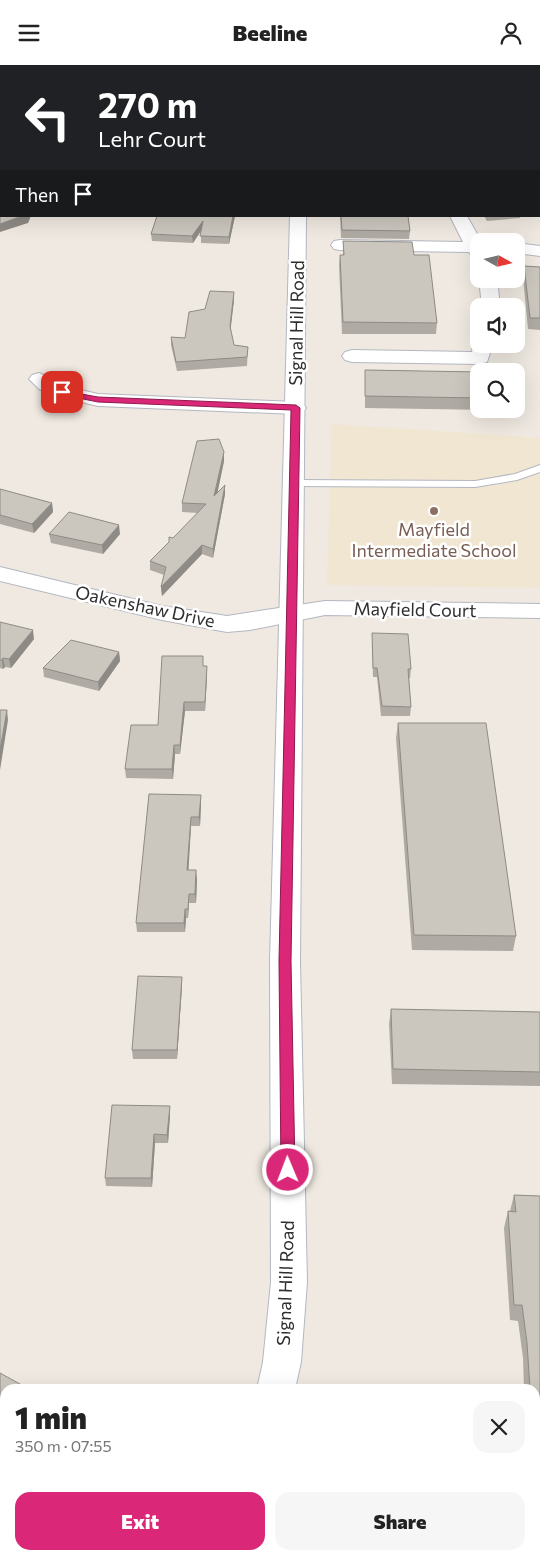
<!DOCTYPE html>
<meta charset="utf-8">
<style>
body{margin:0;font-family:Commissioner,sans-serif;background:#f6f6f6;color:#222;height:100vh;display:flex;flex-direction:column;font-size:19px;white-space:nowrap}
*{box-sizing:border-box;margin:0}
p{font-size:16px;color:#767676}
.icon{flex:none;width:28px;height:28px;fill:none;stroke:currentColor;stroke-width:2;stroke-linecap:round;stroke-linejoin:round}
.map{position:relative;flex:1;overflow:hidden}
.side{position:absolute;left:0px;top:1319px;width:540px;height:176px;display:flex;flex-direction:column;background:#fff;border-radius:15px 15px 0 0;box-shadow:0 5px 20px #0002}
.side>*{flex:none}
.guide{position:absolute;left:0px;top:0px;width:540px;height:152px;box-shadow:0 5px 20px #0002;background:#202124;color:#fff;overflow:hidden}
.needle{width:32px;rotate:98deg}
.controls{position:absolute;left:470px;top:168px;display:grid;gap:10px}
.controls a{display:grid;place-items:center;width:55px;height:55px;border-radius:10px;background:#fff;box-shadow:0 5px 20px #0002;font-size:25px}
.pin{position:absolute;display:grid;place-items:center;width:42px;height:42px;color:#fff;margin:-21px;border-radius:10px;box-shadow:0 2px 8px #0006}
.me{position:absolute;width:55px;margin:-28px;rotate:359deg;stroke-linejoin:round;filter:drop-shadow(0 0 4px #0008)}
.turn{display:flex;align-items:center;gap:18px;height:105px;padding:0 15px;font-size:22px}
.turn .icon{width:65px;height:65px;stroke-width:2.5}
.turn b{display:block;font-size:35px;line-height:42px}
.then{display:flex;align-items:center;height:48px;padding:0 15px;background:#0003;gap:10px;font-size:19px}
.round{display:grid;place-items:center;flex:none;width:52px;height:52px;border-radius:15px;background:#f6f6f6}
.summary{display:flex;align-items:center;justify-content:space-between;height:85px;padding:0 15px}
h1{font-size:30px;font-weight:800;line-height:38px}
.primary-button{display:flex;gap:10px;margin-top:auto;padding:10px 15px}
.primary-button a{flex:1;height:58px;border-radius:15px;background:#db2777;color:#fff;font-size:20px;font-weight:800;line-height:58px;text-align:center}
.primary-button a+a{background:#f6f6f6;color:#222}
header{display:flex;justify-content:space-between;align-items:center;height:65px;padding:0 15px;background:#fff;font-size:22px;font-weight:800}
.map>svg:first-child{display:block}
.education{fill:#f0e6d1}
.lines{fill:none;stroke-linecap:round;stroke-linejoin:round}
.service-casing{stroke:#b4b7c1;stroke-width:2}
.minor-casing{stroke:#b4b7c1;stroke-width:2}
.secondary-casing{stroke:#b4b7c1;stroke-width:2}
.service{fill:#fff;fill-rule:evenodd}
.minor{fill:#fff;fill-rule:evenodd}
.secondary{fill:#fff;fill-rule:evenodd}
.wall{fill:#afaba4}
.shaded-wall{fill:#8e8b86}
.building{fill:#cbc7bf;stroke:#8e8b86}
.route{fill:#db2777;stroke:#8e194d}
.education-dot{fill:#8d6e63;stroke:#fff;stroke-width:2}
.labels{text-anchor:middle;stroke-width:5;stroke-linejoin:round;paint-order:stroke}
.street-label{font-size:18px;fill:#2e2e2e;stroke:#fff}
.education-label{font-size:18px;fill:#785e54;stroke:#fff}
</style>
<header><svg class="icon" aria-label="menu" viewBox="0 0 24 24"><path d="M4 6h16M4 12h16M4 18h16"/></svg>Beeline<svg class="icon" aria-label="person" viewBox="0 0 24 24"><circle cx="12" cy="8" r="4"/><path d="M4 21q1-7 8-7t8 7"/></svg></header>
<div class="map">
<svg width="540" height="1494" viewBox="0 0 540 1494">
<rect width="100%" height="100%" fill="#efe9e1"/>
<polygon class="education" points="332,359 540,373 540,523 327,520"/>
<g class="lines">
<g class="service-casing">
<polygon id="service" points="540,400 540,407 517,415 475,422 294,421 289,418 294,415 475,416 515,409"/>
</g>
<g class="minor-casing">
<g id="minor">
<polygon points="540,49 540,59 539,59 539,50"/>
<polygon points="450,151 467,151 481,176 479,176 479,194 473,193 469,187 340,185 334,184 331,180 334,176 340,175 463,177"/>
<polygon points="516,178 540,181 540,191 516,188"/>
<polygon points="479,214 497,214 500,241 482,241"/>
<polygon points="479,274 479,279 493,279 487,297 480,299 352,297 345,295 342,291 345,287 352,285 472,287 473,279"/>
<polygon points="39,308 68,322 98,329 296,337 303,339 306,343 303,347 296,349 98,341 55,331 39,324 29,314 32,310"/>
<polygon points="0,502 162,541 227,551 325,536 540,539 540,553 325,550 250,565 227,567 162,555 0,516"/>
<polygon points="238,1490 285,1490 286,1494 239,1494"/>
</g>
</g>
<g class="secondary-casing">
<g id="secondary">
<rect x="291" y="0" width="14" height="1"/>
<polygon points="290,151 306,151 300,896 307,1217 301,1297 295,1324 257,1324 263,1297 271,1217 270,896"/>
<polygon points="197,1490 238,1490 237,1494 196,1494"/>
</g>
</g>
<use href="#service" class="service"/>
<use href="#minor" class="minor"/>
<use href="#secondary" class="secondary"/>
</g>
<g class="wall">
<polygon points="366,0 509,0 508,1 366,1"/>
<rect x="0" y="28" width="1" height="32"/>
<polygon points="0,77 1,78 1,96 0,95"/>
<polygon points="157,151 235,151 229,179 201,178 201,165 193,178 152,176 151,169"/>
<polygon points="340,151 408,151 410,166 409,174 341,173"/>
<polygon points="484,151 520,151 520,153 487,156"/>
<polygon points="343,176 414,190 437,258 436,269 342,269 339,201 340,190 343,190"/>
<polygon points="524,201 540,202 540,265 528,264 523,213"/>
<polygon points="234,235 230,264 234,280 248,282 247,301 177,306 171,280 171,272 185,273 205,244"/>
<polygon points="365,305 479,307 479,344 490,344 490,345 365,343"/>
<polygon points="224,387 224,396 217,428 225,420 225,429 213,493 202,489 162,531 161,522 164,510 150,505 150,496 198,448 182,447 182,438"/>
<polygon points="0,424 52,438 53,447 34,468 0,459"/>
<polygon points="49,469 120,469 103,489 51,478"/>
<polygon points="0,557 34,574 11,603 5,602 3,604 0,603"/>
<polygon points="372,568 411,604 410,613 409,613 411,642 410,651 381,651 377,612 373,612 372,577"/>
<polygon points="119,587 120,596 99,626 44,612 43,603"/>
<polygon points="203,591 203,601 207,610 205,646 185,646 180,689 175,689 173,714 126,713 125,704 158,660"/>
<polygon points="398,658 516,871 513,886 412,885 396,673"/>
<polygon points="201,730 201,739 200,761 191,761 188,805 197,814 196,838 189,838 188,853 186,853 185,867 137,867 136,858"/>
<polygon points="182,921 177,994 133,994 132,985"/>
<polygon points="391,944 540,947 540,1021 392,1019 389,959"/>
<polygon points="170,1041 170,1050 168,1078 155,1078 152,1122 106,1121 105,1113"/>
<polygon points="514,1130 540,1131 540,1447 535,1446 535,1324 524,1324 523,1293 518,1256 510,1255 504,1163 508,1146 510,1146"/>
<polygon points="0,1308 5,1324 5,1392 0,1389"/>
</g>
<g class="shaded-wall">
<polygon points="22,151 31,151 28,158 0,167 0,159"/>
<polygon points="233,151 235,151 229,179 229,172"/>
<polygon points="203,156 203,163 193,178 192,171"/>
<polygon points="234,227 234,235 230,270 230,261"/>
<polygon points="224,387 224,396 215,440 214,431"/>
<polygon points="225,420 225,429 213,493 213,484"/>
<polygon points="52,438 53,447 34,468 32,459"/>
<polygon points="119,460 120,469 103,489 102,480"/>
<polygon points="202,480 202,489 162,531 161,522"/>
<polygon points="33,565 34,574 11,603 9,594"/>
<polygon points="119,587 120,596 99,626 98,617"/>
<polygon points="3,593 5,602 3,604 2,595"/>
<polygon points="207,601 207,610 205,646 205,637"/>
<polygon points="184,637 185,646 180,689 180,680"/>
<polygon points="7,645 8,655 0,705 0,685"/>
<polygon points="174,680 175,689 173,714 172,704"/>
<polygon points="201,730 201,739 200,761 199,752"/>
<polygon points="191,752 191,761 188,814 187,805"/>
<polygon points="196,805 197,814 196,838 195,829"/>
<polygon points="189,829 189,838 188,853 188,844"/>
<polygon points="185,844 186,853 185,867 184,858"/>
<polygon points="182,912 182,921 177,994 177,985"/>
<polygon points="170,1041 170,1050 168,1078 167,1070"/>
<polygon points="154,1069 155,1078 152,1122 151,1113"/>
</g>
<g class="building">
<rect x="366" y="0" width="84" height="1"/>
<rect x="0" y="28" width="1" height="25"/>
<polygon points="0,77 1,78 1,88 0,88"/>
<polygon points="1,136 1,151 22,151 0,159 0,138"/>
<polygon points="157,151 233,151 229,172 200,171 203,156 192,171 151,169"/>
<polygon points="341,151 408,151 410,166 342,165"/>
<polygon points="343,176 412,177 414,190 429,190 437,258 343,257 340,190 344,190"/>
<polygon points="524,201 540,202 540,253 530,253"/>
<polygon points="210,226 234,227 230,261 234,280 248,282 247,292 176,297 171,272 185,273 189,247 205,244"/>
<polygon points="365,305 479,307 479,333 365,331"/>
<polygon points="219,374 224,387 214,431 225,420 213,484 202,480 161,522 166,502 150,496 169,477 169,472 173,473 206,439 182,438 197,376"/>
<polygon points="0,424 52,438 32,459 0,450"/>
<polygon points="69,447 119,460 102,480 49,469"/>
<polygon points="0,557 33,565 9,594 3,593 2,595 0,595"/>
<polygon points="372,568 408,569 411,604 408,604 411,642 382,641 377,603 373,603"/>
<polygon points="71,575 119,587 98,617 43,603"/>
<polygon points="162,591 203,591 203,601 207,601 205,637 184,637 180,680 174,680 172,704 125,704 131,660 158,660"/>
<polygon points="0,645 7,645 0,685"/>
<polygon points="398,658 486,658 516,871 414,870"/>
<polygon points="149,729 201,730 199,752 191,752 187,805 196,805 195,829 189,829 188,844 185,844 184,858 136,858"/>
<polygon points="138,911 182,912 177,985 132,985"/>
<polygon points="391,944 540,947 540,1007 393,1004"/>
<polygon points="112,1040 170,1041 167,1070 154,1069 151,1113 105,1113"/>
<polygon points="514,1130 540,1131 540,1433 537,1433 535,1403 535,1324 530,1324 527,1278 522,1240 514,1240 508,1146 516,1147"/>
<polygon points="0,1308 29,1324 5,1324 5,1386 0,1384"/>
</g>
<polygon class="route" points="59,325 98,332 296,340 300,343 291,896 295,1105 293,1109 288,1111 283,1109 281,1105 279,896 291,345 98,337 59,329"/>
<circle class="education-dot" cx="434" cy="446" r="5"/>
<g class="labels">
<g class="street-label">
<text transform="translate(297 258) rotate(-89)" y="6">Signal Hill Road</text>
<text transform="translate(145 542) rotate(12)" y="6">Oakenshaw Drive</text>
<text transform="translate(415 545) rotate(1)" y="6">Mayfield Court</text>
<text transform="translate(286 1218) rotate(-88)" y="6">Signal Hill Road</text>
</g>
<g class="education-label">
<text x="434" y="471">Mayfield<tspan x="434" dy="21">Intermediate School</tspan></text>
</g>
</g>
</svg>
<div class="controls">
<a><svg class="needle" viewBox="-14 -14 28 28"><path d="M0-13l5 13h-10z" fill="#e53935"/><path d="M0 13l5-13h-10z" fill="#767676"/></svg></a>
<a><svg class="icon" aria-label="sound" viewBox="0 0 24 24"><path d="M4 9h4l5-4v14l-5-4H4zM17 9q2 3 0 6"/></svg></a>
<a><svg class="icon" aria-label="search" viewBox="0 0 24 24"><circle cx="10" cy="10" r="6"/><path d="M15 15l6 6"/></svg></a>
</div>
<div class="pin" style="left:62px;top:327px;background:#d93025"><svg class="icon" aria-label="arrive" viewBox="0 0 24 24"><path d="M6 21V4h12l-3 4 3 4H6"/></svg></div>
<svg class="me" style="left:288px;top:1105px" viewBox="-20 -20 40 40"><circle r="17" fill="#db2777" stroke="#fff" stroke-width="3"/><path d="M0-11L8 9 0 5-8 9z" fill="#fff"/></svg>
<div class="guide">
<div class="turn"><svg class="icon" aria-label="left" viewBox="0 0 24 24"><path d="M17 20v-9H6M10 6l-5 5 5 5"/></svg><div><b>270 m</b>Lehr Court</div></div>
<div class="then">Then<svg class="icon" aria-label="arrive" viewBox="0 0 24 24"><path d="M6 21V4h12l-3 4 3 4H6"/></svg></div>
</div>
<section class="side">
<div class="summary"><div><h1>1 min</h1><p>350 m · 07:55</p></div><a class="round"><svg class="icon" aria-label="close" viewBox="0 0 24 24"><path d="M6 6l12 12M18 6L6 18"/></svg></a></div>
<div class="primary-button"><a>Exit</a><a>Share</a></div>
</section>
</div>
